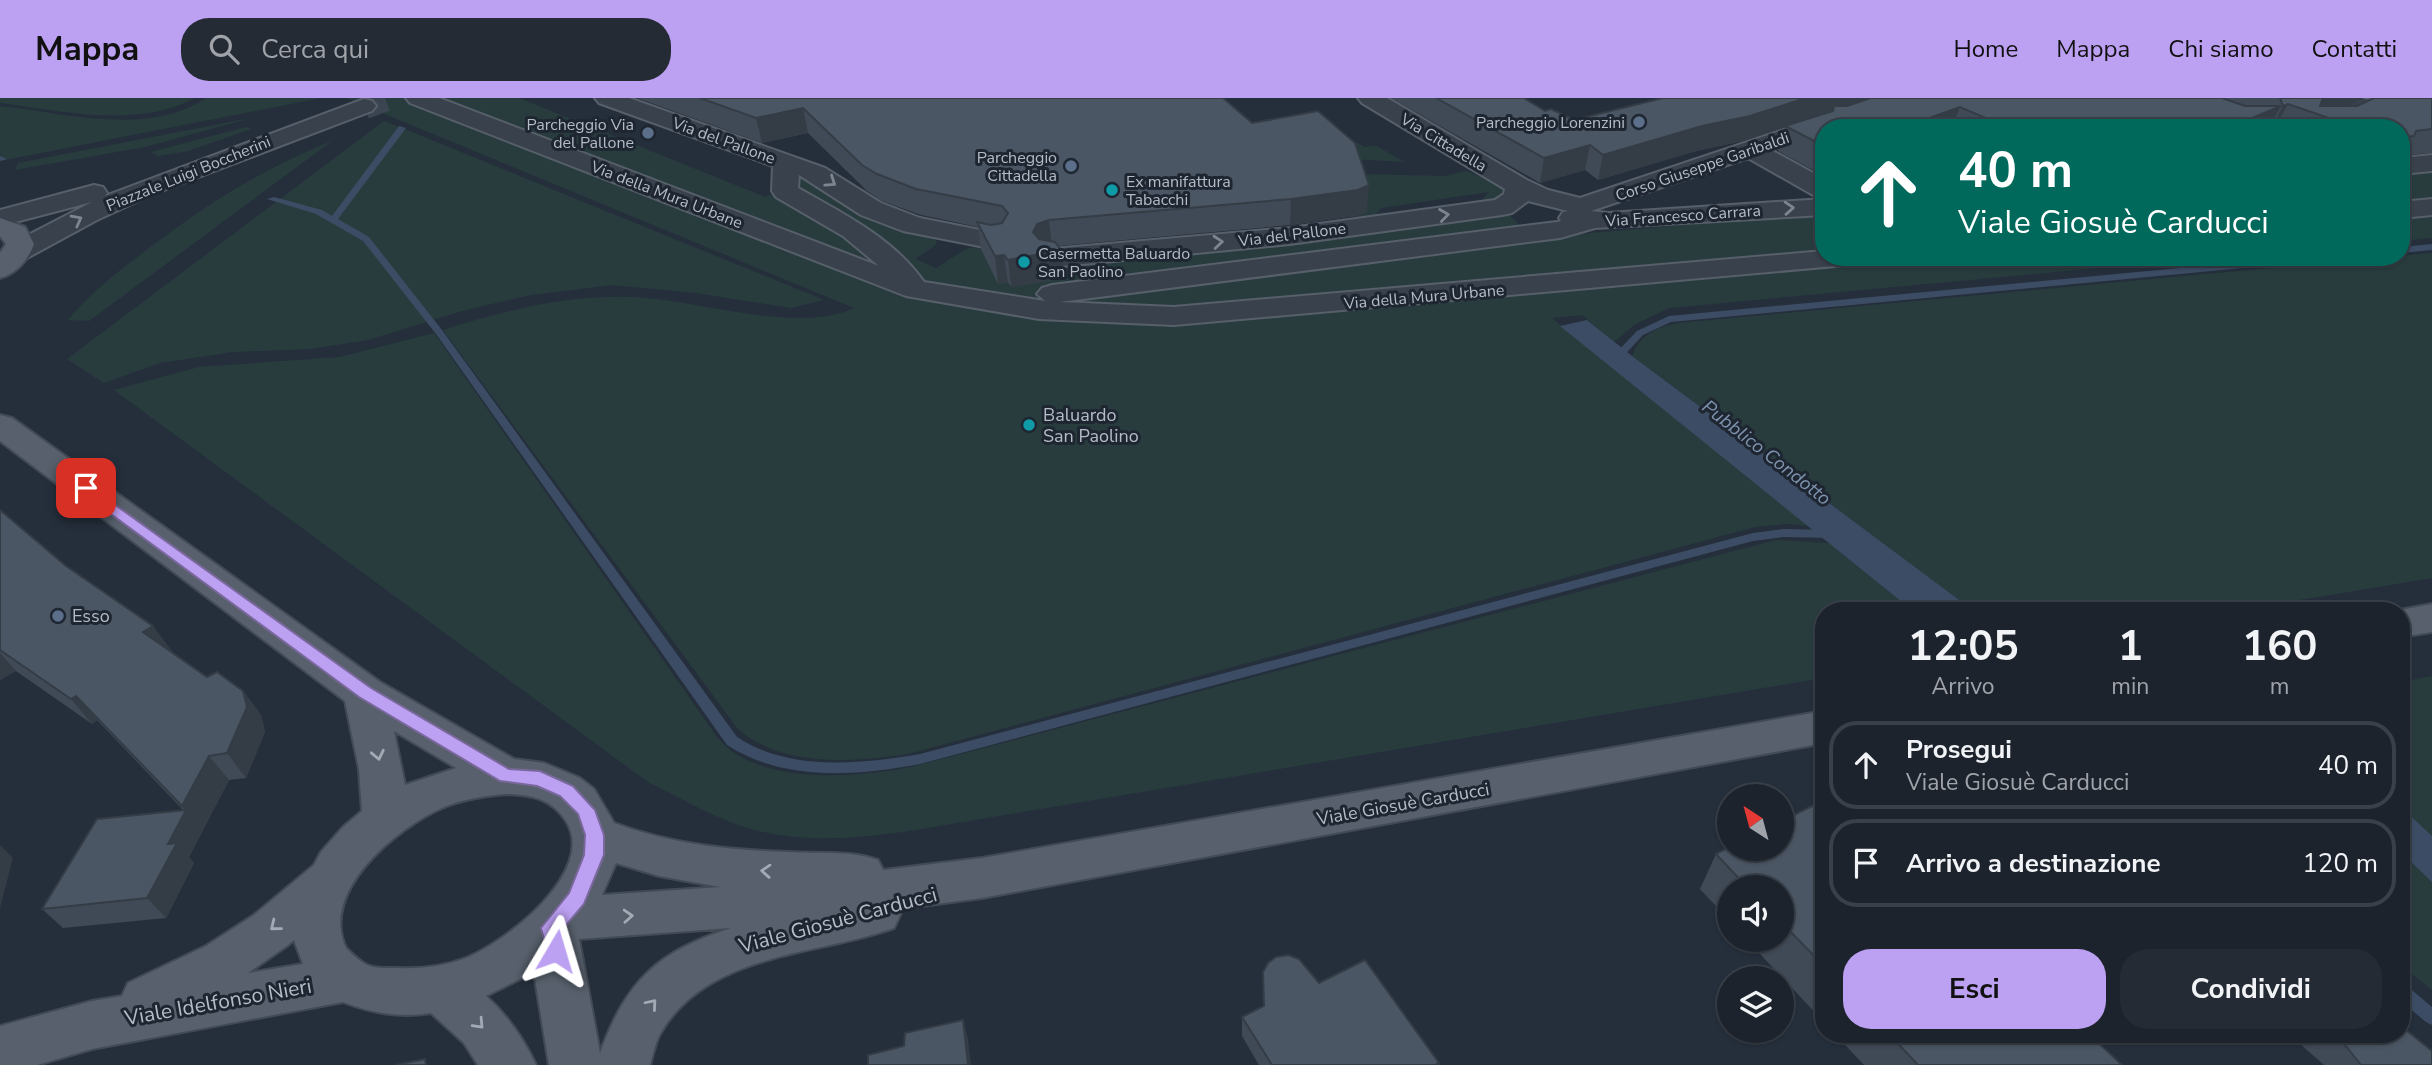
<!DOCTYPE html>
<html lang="it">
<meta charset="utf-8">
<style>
body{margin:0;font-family:"Nunito Sans",sans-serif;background:#252b35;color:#f1f3f6;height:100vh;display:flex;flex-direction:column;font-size:26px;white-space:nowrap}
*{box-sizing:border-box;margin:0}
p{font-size:23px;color:#a0a4aa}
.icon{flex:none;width:38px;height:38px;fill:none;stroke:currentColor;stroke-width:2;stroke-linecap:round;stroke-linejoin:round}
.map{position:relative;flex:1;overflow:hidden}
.sheet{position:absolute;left:1815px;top:504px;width:595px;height:441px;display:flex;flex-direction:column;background:#1c232d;border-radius:28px;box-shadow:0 2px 5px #0004,0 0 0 2px #3a4049}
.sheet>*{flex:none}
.banner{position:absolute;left:1815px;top:21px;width:595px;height:147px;border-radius:28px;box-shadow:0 2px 5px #0004,0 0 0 2px #3a4049;background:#00695c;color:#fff;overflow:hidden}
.needle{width:46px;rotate:324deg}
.controls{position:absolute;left:1717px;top:686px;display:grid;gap:14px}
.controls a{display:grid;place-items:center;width:77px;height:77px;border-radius:50%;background:#1c232d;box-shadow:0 2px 5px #0004,0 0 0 2px #3a4049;font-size:35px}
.pin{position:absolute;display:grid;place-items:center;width:60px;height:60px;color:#fff;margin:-30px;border-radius:14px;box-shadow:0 4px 10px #0006}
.me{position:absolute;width:77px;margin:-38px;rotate:7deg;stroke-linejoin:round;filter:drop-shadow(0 0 5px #0008)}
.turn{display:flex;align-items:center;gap:24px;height:147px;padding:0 28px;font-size:32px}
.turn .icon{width:91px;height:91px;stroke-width:2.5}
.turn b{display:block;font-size:49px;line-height:60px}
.eta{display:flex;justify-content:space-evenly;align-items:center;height:119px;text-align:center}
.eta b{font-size:42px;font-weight:700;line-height:49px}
.button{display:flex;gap:14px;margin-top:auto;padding:14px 28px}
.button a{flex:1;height:80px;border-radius:28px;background:#bca0f2;color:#111;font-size:28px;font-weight:700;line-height:80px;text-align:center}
.button a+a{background:#252b35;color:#f1f3f6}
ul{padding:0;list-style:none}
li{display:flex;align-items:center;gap:21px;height:88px;margin:0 14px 10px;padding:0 14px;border:4px solid #3a4049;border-radius:28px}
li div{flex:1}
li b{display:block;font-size:26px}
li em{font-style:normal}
header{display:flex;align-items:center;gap:42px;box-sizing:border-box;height:98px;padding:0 35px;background:#bca0f2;color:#111}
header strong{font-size:33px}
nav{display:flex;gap:38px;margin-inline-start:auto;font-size:24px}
.search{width:490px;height:63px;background:#252b35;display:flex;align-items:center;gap:18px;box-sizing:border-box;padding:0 24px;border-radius:28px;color:#a0a4aa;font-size:26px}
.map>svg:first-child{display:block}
.green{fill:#283c3e}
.water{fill:#3c4c64}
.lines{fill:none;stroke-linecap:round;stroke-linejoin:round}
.stream{fill:#3c4c64;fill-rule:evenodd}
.minor-tunnel{stroke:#3b4451;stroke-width:27;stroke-dasharray:27 13;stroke-linecap:butt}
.minor-casing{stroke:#575f6a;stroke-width:4}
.major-casing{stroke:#424a55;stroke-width:4}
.minor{fill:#39414c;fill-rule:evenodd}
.major{fill:#57606c;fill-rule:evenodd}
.wall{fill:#404a56}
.shaded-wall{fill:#343c46}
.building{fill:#4b5664;stroke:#343c46;stroke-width:2}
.oneway{stroke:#7d8590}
.oneway2{stroke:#a2aab5}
.route{fill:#bca0f2;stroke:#7a689d;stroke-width:2}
.service-dot{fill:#5c6f8a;stroke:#1e2631;stroke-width:2.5}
.culture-dot{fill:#0f9aa8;stroke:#1e2631;stroke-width:2.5}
.labels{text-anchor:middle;stroke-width:6;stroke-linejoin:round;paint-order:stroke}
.far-poi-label{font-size:16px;fill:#b5bcc7;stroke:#1e2631;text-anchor:end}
.far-street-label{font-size:16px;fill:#b5bcc7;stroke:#1e2631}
.poi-label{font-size:18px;fill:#b5bcc7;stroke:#1e2631;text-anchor:start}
.street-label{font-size:18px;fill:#b5bcc7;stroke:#1e2631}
.water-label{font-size:19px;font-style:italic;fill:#7e92ad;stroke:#1e2631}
.near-street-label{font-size:21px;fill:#b5bcc7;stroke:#1e2631}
</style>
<header>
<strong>Mappa</strong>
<div class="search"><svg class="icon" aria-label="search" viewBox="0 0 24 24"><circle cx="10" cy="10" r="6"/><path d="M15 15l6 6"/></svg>Cerca qui</div>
<nav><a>Home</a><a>Mappa</a><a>Chi siamo</a><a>Contatti</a></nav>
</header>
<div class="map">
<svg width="2432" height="967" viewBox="0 0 2432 967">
<rect width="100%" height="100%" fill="#252f3c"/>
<g class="green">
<path d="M0,0h195c-60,31 -131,13 -195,5z"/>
<path d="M206,0h115l-321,63v-55c64,7 148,31 206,-8z"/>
<path d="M346,0h173l246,99 34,-13 -8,-7 5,-7 75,46 65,24v5l-21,14 21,9 30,-19 18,-4 69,19 452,-53 28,27 290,-25 1,44h394l-549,51 -35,17 -20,17 -32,-27 -30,3 257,208 -22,-2 -32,3 -847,227c-55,8 -125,14 -170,-25l-295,-399c62,-20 124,-35 189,-33 64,2 164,38 222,11z"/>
<polygon points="251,20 145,49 15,72 18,65"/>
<polygon points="384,23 402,30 824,202 791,210 696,195 612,187 531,197 462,213 368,242 310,251 233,254 160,265 104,285 67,261"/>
<polygon points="1322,27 1365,49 1376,48 1405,64 1352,61"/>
<polygon points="246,29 251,31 188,53 158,58 151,54"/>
<path d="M332,43l-243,180 -21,-1c23,-28 54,-52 84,-74 59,-45 111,-77 180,-105z"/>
<polygon points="2432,72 2432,140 2401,143 2401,75"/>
<polygon points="1466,73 1508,89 1501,101 1480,104 1489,94 1381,110 1372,122 1337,126 1367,114 1355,76 1444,78"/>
<path d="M2432,155v325l-199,33h-259l-342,-255c7,-21 26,-29 46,-33z"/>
<path d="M434,235l283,404c40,49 137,41 194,30l865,-227 53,3 84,68h-89l-1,67 -914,153c-56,8 -113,13 -168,-5 -32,-11 -63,-29 -93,-44l-534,-392 85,-23 141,-10z"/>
<polygon points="2432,578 2432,892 2401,867 2401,584"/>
</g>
<g class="water">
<polygon points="1587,222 1632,258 1974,513 1913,513 1560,228"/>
<polygon points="2401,709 2432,738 2432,784 2401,754"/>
</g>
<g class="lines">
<g class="stream">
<path d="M399,28l7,2 -68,91 31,18 73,93 295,407c53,35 123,27 183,17l833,-221 30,-4 50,1 6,4 -6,4 -50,-1 -30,4 -833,223c-64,12 -136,18 -193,-19l-291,-411 -73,-93 -47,-27 -49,-15 7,-2 48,13 10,6z"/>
<polygon points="0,58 7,61 0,63"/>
<polygon points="2432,146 2432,152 2401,155 2401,149"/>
<polygon points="2297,159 2333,159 2329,162 1671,224 1643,237 1620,262 1612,262 1611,260 1637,233 1669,218"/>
<polygon points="2401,886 2407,888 2432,909 2432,927 2426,924 2401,903"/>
</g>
<polyline class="minor-tunnel" points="364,8 385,0"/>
<g class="minor-casing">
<g id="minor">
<path d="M406,0h33l440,168 -36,-30 -67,-39 -4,-6 1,-25 -174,-63 -4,-5h34l196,70 56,35 39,15 85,17 4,6 -4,6 -10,2 -92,-18 -42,-16 -62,-40 -1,13c46,26 95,50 126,94l121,19 -8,-7 5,-6 10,-3 505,-63 4,-1 -2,-3 4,-6 5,-1 -40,-10 -16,12 -10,2 -212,29 -238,23 -10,-3 -4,-6 4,-6 10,-3 238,-21 205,-28 9,-6 1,-5 -143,-86 -4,-5h29l140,82 21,10 32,8 299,-100h35l-4,5 -72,25h-14v5l-53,17 53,29v19l-9,-2 -67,-38 -157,53 17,2 216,-14v16l-229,13 -35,10 -500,64 114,5 650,-56v6h49l-4,6 -695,62 -135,-6 -133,-23 -496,-193z"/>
<path d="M2338,0c14,0 38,0 47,8l-4,5c-12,3 -35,-2 -43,-13z"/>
<polygon points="364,1 372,3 376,8 372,13 151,97 97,122 27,160 17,163 7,160 3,154 7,148 92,104 0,128 0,112 94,87 103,89 107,95 105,98"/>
<polygon points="2432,57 2432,73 2401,76 2401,60"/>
<polygon points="2432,101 2432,117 2401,120 2401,104"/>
</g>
</g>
<g class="major-casing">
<g id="major">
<path d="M0,120l25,9 9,17c-5,15 -18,30 -34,34v-25l6,-9 -6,-8z"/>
<path d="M0,317l12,3 368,264 134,77 30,4 36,15 14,11 20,34c56,21 115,27 174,29 30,2 61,-2 90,8l5,10 99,-12 842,-147v32l-842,155 -83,11 2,4 -7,15c-78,28 -187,24 -234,106 -5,9 -7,21 -10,31h-101l-15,-93 -48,24c21,19 38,43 50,69h-58l-14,-22 -33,-30c-32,5 -59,0 -88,-11l-251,47 -55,16h-37v-39l92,-25 30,-5 6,-13 78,-37 48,-31 60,-50 7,-13 22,-25 19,-16 -3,-42 -14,-68 -345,-260zM394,633l62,37 -51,17zM506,696c25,1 45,4 60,27 32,50 -60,121 -100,137 -21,8 -45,11 -68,10 -10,0 -22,1 -31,-3 -8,-4 -15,-11 -21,-17 -27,-57 51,-120 96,-140 20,-9 42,-12 64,-14zM616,765l43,13 61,11 -118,8zM731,830c-74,24 -104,52 -131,125l-21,-114zM294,842l9,24 -55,9 40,-28z"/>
<polygon points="2432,506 2432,534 2401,539 2401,513 2395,513"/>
</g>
</g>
<use href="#minor" class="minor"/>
<use href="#major" class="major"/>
</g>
<g class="wall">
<polygon points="637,0 1223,0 1252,25 1367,114 1356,118 1290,127 1058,148 1061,152 1064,180 1011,189 1008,184 998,186 981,151 978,129 921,117 882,103 867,93 808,35 762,45"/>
<polygon points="1391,0 1524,0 1545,13 1574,22 1662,0 2364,0 2345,8 2357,8 2432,0 2432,55 2402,57 2401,59 2401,30 1824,30 1824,78 1778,53 1785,29 1743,43 1696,53 1598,82 1585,72 1540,85"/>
<polygon points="0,412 66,468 172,553 170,553 207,579 243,593 261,617 265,634 246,680 229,682 203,732 198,728 203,732 189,759 194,765 166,820 63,830 42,811 184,713 97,622 92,626 16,573 0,582"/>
<polygon points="1824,702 1824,924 1747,842 1782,842 1782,789 1729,789 1729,822 1700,791 1716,756"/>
<polygon points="1263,874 1319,885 1439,965 1439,967 1259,967 1242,938 1242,919 1263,909"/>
<polygon points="1835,936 2089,936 2122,967 1864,967"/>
<polygon points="2289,936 2401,936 2432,967 2324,967"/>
</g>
<g class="shaded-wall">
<polygon points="1806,0 1871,0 1743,43 1696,53 1598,82 1603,57 1702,28"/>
<polygon points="2323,0 2364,0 2322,18 2314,15"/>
<polygon points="2288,6 2275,30 2271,30 2283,8"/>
<polygon points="2281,8 2269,30 2228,30"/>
<polygon points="1960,9 1952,30 1901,30"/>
<polygon points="803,10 808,35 762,45 756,20"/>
<polygon points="1590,47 1585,72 1540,85 1544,60"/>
<polygon points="1369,87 1367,114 1356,118 1290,127 1291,101"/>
<polygon points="1049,122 1052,148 1061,152 1064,180 1011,189 1008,162 1037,126"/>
<polygon points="1004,157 1008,184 998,186 995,158"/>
<polygon points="153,528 172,553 162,558 143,534"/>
<polygon points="0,555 16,573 0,582"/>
<polygon points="243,593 261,617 265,634 246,680 227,655"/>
<polygon points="76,598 97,622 92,626 71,601"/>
<polygon points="209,658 229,682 203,732 182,708"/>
<polygon points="186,712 203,732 189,759 194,765 166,820 147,800 168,746"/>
<polygon points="0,747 13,760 0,810"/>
<polygon points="963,922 968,941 971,967 968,967"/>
</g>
<g class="building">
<polygon points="700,0 1223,0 1252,25 1318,13 1355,45 1369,87 1358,92 1291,101 1049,122 1037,126 1033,134 1039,141 1055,144 1061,152 1008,162 1004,157 995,158 977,124 991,127 1002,125 1008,115 1002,108 916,91 877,76 862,67 803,10 756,20"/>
<polygon points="1436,0 1524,0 1545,13 1551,11 1574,22 1663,0 1806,0 1750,18 1702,28 1603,57 1590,47 1544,60"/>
<polygon points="1871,0 2222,0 2245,8 2281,8 2228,30 2009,30 1960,9 1901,30 1824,30 1824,48 1785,28 1833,13 1834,8 1847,8"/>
<polygon points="2280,0 2323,0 2320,8 2357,8 2374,0 2432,0 2432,31 2416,33 2414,38 2401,39 2401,30 2358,30 2288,6 2283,8"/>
<polygon points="0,412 66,468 153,528 143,534 207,579 217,574 243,593 247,609 227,655 209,658 182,708 76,598 71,601 0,552"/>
<polygon points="1824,702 1824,868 1782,825 1782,789 1747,789 1716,756 1729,749 1729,751 1782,751 1782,723"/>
<polygon points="186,712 168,746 177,745 147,800 42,811 97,721"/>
<polygon points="1288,857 1299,861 1319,885 1365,862 1439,965 1435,967 1272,967 1242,919 1264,908 1263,874 1268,865 1276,859"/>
<polygon points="963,922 968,967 868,967 868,957 904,948 905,935"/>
<polygon points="2401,928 2432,953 2432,967 2361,967 2345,947 2332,936 2401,936"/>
<polygon points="1889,936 2089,936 2122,967 1918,967"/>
<polygon points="425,961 426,967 396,967"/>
</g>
<defs><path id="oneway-chevron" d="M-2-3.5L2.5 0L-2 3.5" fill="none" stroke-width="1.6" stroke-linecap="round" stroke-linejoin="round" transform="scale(1.75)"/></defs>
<g class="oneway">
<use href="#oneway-chevron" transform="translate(831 84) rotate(34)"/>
<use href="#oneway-chevron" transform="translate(1789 110) rotate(-4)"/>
<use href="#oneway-chevron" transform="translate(1444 117) rotate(-8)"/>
<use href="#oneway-chevron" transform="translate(77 122) rotate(-28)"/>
<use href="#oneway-chevron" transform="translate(1218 144) rotate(-5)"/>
</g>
<g class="oneway2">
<use href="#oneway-chevron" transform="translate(378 657) rotate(78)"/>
<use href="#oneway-chevron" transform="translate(766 773) rotate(-176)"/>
<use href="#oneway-chevron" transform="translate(628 818) rotate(-3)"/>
<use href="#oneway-chevron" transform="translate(275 828) rotate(141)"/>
<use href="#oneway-chevron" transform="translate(652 906) rotate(-50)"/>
<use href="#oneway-chevron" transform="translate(479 926) rotate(47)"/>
</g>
<polygon class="route" points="86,386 371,590 509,671 540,673 573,688 595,712 604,737 604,757 584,806 562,832 566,853 563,859 556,862 549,859 541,830 569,795 584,757 585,737 578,716 560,698 537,688 500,683 359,599 81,394 78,390 81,387"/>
<g class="service-dot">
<circle cx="1639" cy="24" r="7"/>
<circle cx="648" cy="35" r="7"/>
<circle cx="1071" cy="68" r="7"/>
<circle cx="58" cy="518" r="7"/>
</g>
<g class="culture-dot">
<circle cx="1112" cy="92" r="7"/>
<circle cx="1024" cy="164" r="7"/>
<circle cx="1029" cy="327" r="7"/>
</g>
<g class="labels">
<g class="far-poi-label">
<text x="1625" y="30">Parcheggio Lorenzini</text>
<text x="634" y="32">Parcheggio Via<tspan x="634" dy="18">del Pallone</tspan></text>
<text x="1057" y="65">Parcheggio<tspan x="1057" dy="18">Cittadella</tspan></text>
<text x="1126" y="89" text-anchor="start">Ex manifattura<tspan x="1126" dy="18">Tabacchi</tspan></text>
<text x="1038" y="161" text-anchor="start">Casermetta Baluardo<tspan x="1038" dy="18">San Paolino</tspan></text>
</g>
<g class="far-street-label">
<text transform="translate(724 42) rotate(20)" y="6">Via del Pallone</text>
<text transform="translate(1444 44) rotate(31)" y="6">Via Cittadella</text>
<text transform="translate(1702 68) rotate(-19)" y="6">Corso Giuseppe Garibaldi</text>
<text transform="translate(188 75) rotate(-22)" y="6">Piazzale Luigi Boccherini</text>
<text transform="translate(667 96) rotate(21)" y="6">Via della Mura Urbane</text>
<text transform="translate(1683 117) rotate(-4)" y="6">Via Francesco Carrara</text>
<text transform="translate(1292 136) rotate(-7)" y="6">Via del Pallone</text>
<text transform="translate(1424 198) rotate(-5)" y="6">Via della Mura Urbane</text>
</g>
<g class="poi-label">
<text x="1043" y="323">Baluardo<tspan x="1043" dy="21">San Paolino</tspan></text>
<text x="72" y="524">Esso</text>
</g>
<g class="street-label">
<text transform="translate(1403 706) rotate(-10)" y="6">Viale Giosuè Carducci</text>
</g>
<g class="water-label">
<text transform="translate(1767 354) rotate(38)" y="7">Pubblico Condotto</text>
</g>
<g class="near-street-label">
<text transform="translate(838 822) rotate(-15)" y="7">Viale Giosuè Carducci</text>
<text transform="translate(218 904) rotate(-10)" y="7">Viale Idelfonso Nieri</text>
</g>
</g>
</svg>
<div class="controls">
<a><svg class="needle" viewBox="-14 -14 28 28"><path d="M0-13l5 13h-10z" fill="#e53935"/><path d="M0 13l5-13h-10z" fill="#a0a4aa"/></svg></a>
<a><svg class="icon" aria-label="sound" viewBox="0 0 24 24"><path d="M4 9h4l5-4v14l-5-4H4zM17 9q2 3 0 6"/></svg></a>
<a><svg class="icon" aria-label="layers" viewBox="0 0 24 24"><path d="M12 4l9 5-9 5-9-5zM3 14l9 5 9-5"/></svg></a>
</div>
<div class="pin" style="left:86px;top:390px;background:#d93025"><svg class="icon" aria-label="arrive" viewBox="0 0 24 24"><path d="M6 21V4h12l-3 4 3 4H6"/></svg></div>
<svg class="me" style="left:556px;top:853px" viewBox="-20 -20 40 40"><path d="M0-17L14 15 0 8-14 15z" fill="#bca0f2" stroke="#fff" stroke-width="4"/></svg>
<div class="banner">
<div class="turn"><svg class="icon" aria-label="ahead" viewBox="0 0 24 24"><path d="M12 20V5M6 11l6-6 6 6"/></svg><div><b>40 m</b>Viale Giosuè Carducci</div></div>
</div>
<section class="sheet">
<div class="eta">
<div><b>12:05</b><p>Arrivo</p></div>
<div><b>1</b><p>min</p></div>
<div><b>160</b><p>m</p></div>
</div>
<ul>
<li><svg class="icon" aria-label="ahead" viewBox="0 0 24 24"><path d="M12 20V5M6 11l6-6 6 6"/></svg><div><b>Prosegui</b><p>Viale Giosuè Carducci</p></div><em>40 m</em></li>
<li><svg class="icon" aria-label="arrive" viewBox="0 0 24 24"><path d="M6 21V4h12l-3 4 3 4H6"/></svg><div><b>Arrivo a destinazione</b></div><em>120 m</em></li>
</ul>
<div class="button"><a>Esci</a><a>Condividi</a></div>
</section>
</div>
